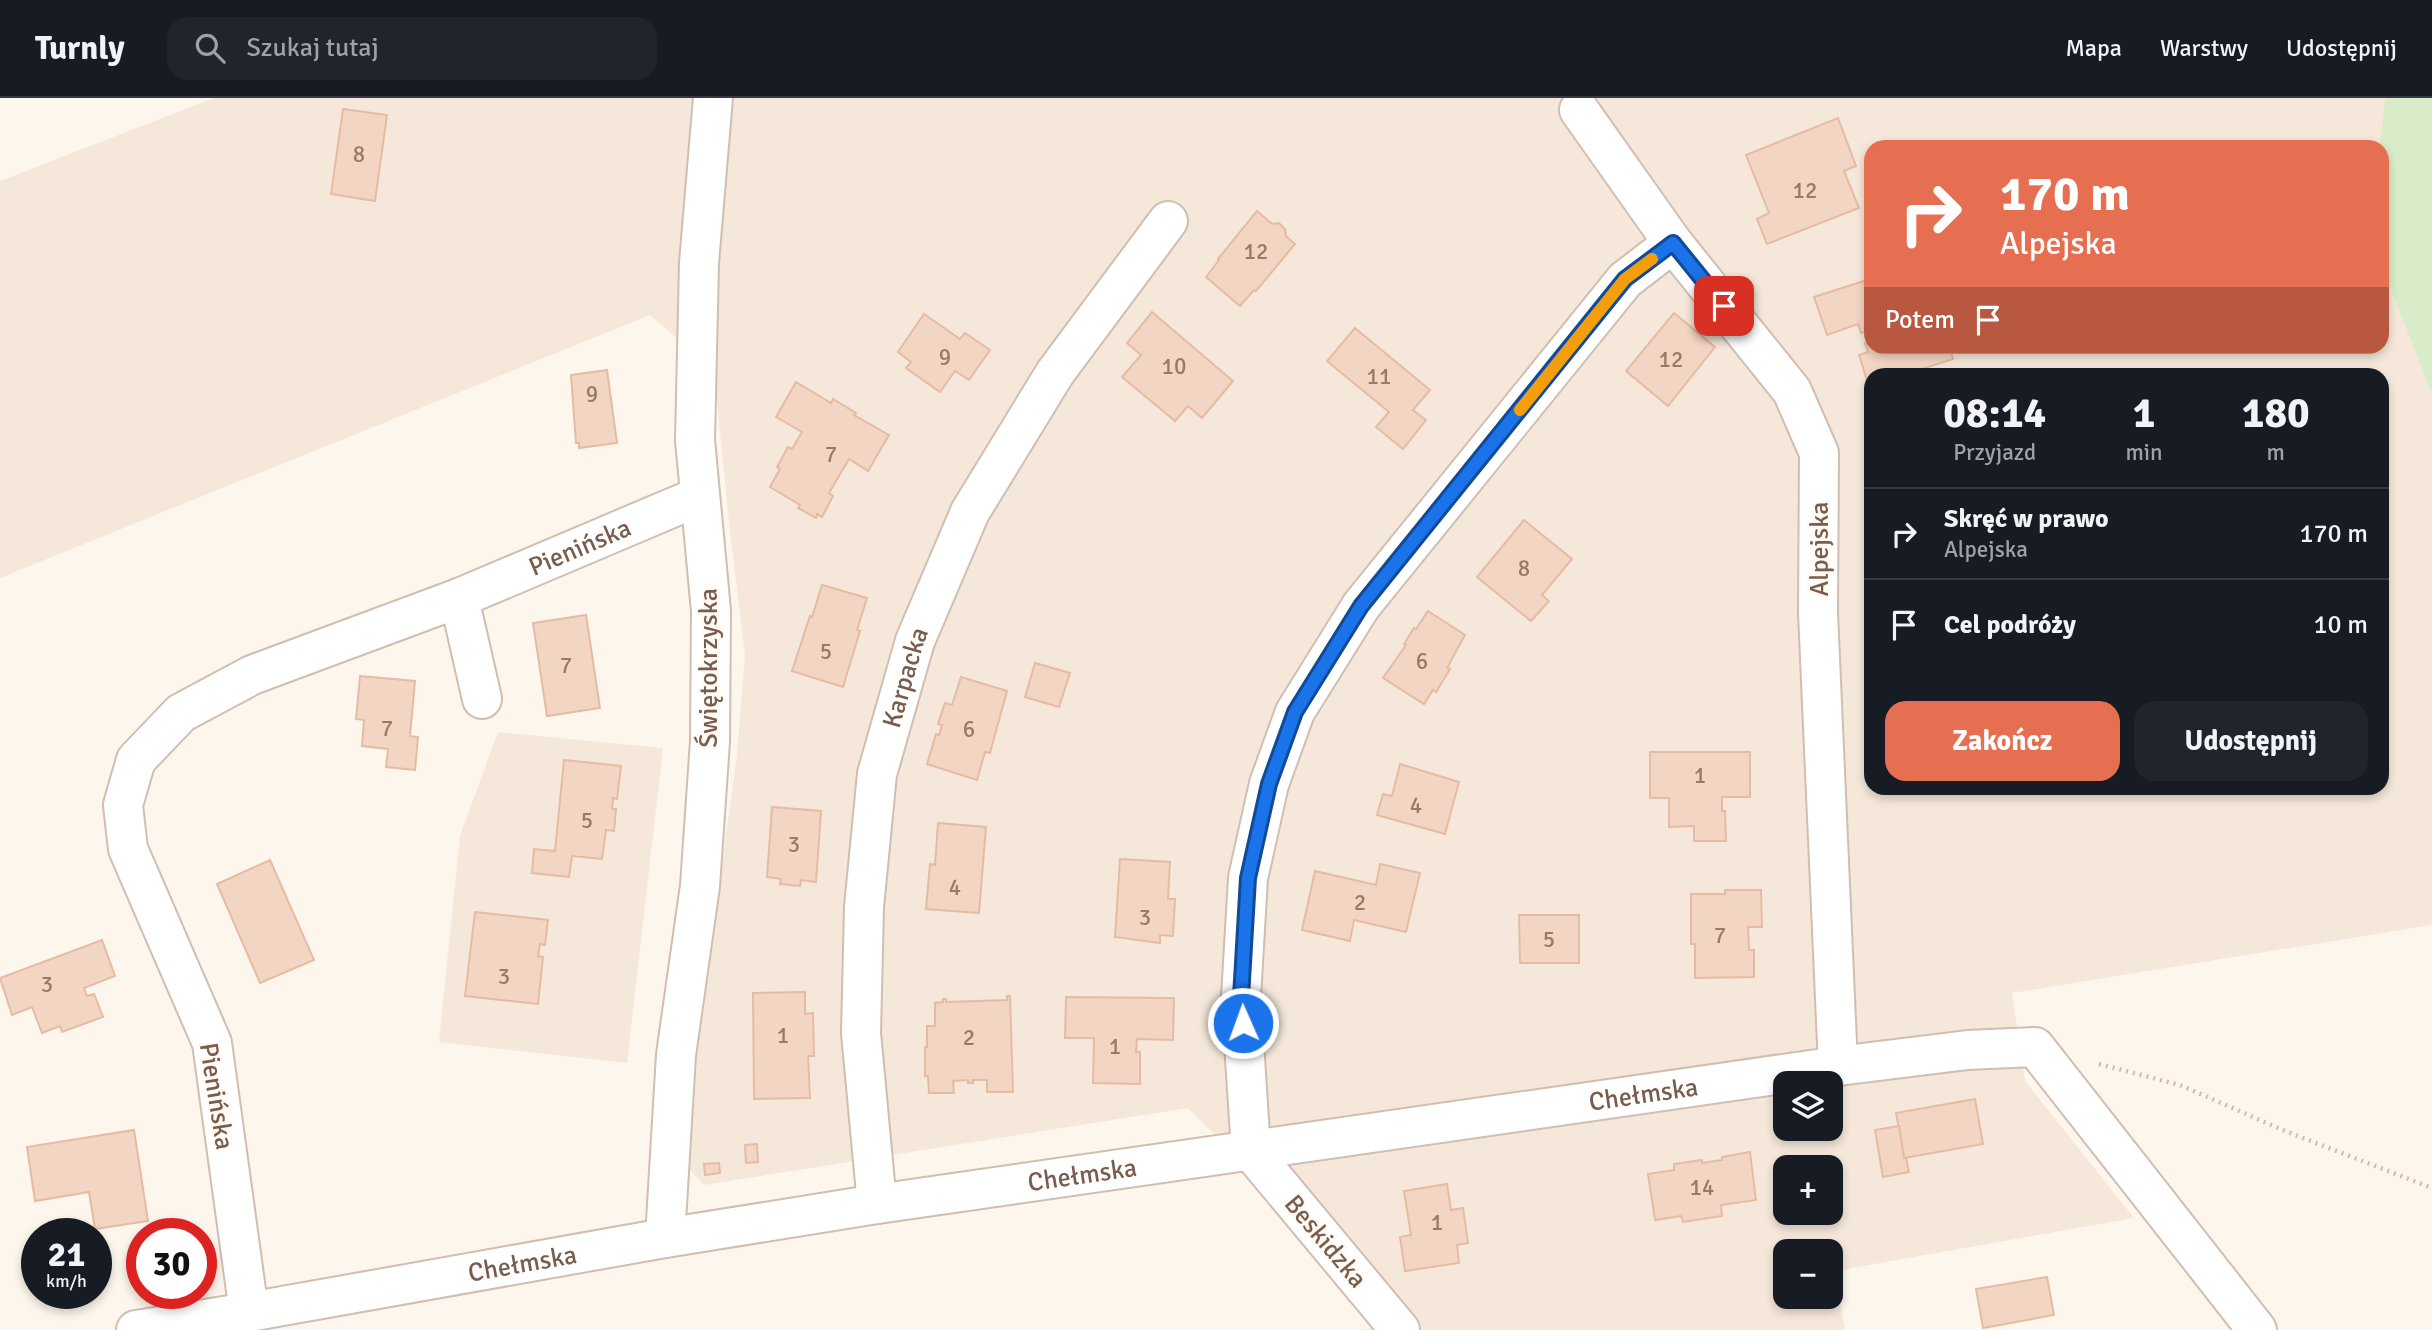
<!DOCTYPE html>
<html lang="pl">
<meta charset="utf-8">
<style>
body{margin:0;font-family:Signika,sans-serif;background:#20242c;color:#f1f3f6;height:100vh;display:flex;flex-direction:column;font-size:26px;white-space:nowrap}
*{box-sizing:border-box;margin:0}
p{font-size:23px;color:#9ea1a6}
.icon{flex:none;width:38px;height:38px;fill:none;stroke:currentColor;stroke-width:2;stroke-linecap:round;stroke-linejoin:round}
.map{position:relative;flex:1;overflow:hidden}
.sheet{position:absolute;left:1864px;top:270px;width:525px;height:427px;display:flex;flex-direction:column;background:#171b24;border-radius:21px;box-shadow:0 4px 10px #0003}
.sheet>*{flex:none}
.top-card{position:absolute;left:1864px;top:42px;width:525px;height:214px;border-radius:21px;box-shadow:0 4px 10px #0003;background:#e76f51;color:#fff;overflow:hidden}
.tools{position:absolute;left:1773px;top:973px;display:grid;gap:14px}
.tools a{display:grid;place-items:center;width:70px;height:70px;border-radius:14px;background:#171b24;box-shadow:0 4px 10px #0003;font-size:35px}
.speed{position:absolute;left:21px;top:1120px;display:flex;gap:14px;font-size:35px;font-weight:700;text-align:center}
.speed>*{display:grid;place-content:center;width:91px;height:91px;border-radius:50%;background:#171b24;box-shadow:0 4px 10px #0003;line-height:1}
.speed small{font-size:18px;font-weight:400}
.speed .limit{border:10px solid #d22;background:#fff;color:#111}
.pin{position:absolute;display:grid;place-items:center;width:60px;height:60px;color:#fff;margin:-30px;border-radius:14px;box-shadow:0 4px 10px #0006}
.me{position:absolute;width:77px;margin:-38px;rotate:358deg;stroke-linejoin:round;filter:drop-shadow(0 0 5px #0008)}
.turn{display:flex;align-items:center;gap:24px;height:147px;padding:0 21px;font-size:32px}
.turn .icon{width:91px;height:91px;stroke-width:2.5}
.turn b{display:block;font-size:49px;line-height:60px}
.then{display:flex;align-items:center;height:66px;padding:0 21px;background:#0003;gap:14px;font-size:26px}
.eta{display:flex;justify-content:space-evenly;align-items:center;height:119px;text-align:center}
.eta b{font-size:42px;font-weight:700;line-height:49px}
.primary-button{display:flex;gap:14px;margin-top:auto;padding:14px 21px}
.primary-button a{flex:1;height:80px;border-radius:21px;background:#e76f51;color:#fff;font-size:28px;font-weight:700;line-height:80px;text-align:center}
.primary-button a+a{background:#20242c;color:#f1f3f6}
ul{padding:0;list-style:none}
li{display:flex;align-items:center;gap:21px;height:91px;padding:0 21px;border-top:2px solid #363941}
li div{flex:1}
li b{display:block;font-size:26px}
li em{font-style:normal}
header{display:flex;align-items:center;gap:42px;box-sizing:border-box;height:98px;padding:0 35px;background:#171b24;border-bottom:2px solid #363941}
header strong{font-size:33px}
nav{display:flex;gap:38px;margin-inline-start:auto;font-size:24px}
.search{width:490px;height:63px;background:#20242c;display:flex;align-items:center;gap:18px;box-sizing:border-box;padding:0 24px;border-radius:21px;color:#9ea1a6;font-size:26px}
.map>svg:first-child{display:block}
.residential{fill:#f5e8da;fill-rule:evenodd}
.green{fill:#d8ecc9}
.building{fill:#f3d5c3;stroke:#e6bba3;stroke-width:2}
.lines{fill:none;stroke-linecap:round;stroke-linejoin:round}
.minor-casing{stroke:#d1beb0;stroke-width:42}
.path{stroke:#d9b8a5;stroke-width:4.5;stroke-dasharray:2 5;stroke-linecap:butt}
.minor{stroke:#fff;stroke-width:38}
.route-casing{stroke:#114b97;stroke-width:18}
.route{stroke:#1a73e8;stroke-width:12}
.slow{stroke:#f59e0b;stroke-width:12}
.labels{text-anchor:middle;stroke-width:5;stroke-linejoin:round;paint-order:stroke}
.number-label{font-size:23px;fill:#987a6a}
.street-label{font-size:26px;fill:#7a5c4d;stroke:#fffaf3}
</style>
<header>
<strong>Turnly</strong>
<div class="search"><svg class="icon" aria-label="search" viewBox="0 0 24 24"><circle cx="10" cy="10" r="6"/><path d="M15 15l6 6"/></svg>Szukaj tutaj</div>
<nav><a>Mapa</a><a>Warstwy</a><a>Udostępnij</a></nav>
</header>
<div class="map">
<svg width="2432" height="1232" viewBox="0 0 2432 1232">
<rect width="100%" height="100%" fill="#fdf6ec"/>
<g class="residential">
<path d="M214,0h2172l-5,49h-510v199h511v-79l50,127v531l-420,68 13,88 109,137 -299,53 10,59h-486l24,-4 -120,-144 -75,-74 -484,77 -23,-25 56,-405 8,-100 -16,-132 -15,-153 -64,-55 -650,263v-397zM1871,276h511v414h-511zM1785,985h45v46h-45zM1785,1069h45v46h-45zM1785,1153h45v46h-45z"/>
<polygon points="498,634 663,650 627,965 439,944 460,738"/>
</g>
<polygon class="green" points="2385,0 2432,0 2432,296 2382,169 2380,49"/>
<g class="building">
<polygon points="343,11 387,17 375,103 331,96"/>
<polygon points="1838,20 1856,68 1844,73 1859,110 1767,146 1757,121 1769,115 1746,57"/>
<polygon points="1257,113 1272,126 1279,125 1285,131 1286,138 1295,146 1256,193 1254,192 1240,208 1206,179 1219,162 1218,161"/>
<polygon points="1871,172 1871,248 1962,248 1951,253 1953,261 1906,276 1871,276 1869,289 1859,257 1868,254 1865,245 1870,244 1867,233 1861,235 1858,226 1827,237 1814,199 1870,181 1868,173"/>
<polygon points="1152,214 1233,283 1202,320 1188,308 1175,323 1122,279 1141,257 1127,245"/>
<polygon points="1674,215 1715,249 1668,308 1626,273"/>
<polygon points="924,216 960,241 965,235 990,252 969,282 955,273 940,294 906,270 911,264 898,254"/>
<polygon points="1355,230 1430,292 1413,312 1426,322 1403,351 1376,329 1389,314 1327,263"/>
<polygon points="607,272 617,345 579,350 579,345 576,345 571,277"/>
<polygon points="796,284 831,305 833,301 856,315 854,317 889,337 868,373 849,361 829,395 833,398 822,419 817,416 816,420 798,410 800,407 770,389 780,371 777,369 788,349 792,351 802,334 776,319"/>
<polygon points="1524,422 1572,461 1542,497 1549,503 1531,523 1477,479"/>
<polygon points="822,487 867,500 857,532 860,533 843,589 792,573 810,518 812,519"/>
<polygon points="1428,513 1465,537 1447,570 1450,571 1436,594 1433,592 1424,606 1383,580 1406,547 1404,546 1414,530 1416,531"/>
<polygon points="586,517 600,610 547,618 533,525"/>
<polygon points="1035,565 1070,575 1059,609 1025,599"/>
<polygon points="360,578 415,583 410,638 418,639 415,672 386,669 388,651 362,648 364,622 356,621"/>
<polygon points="961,579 1007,593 990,655 985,654 977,682 927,666 936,636 939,637 942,627 938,626 945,605 952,607"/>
<polygon points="1650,654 1750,654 1750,699 1722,699 1722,713 1725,713 1726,743 1694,743 1694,728 1669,729 1669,700 1650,700"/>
<polygon points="564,662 621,668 617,701 613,700 612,711 616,711 614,733 606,732 602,761 572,758 569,779 532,775 534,751 555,753"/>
<polygon points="1400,666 1459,684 1445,736 1377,717 1383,696 1392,698"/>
<polygon points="772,709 821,713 816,784 801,782 800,788 780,786 781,781 767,779"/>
<polygon points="938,725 986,729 979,815 926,811 930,766 935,767"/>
<polygon points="1120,761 1170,764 1168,801 1175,801 1173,838 1160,837 1160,845 1115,839"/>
<polygon points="270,762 314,862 260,885 217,786"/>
<polygon points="1380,766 1420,775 1406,834 1354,822 1350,843 1302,832 1315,773 1376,787"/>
<polygon points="1725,792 1761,792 1762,829 1748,829 1749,852 1754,852 1754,879 1695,880 1695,846 1691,846 1691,796 1725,796"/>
<polygon points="475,814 548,822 545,847 540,846 538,858 543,859 538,906 465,898"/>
<polygon points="1519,817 1579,817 1579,865 1520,865"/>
<polygon points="102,842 115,878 84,890 87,898 94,896 103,919 62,934 60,928 42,935 32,909 12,917 0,880"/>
<polygon points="805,894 805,916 813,915 814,958 808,958 810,1000 754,1001 753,895"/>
<polygon points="1007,898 1010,898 1013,994 987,994 987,982 973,982 973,985 968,985 968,982 953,983 954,995 929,995 928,978 925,978 925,949 927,949 927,928 935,928 935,905 943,904 943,901 946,901 946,904 1007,902"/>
<polygon points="1066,899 1174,900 1173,942 1137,941 1136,954 1140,954 1140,986 1093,985 1094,940 1065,940"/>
<polygon points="1975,1001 1983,1046 1904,1060 1896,1015"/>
<polygon points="1899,1028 1904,1060 1906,1060 1909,1074 1883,1079 1875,1032"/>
<polygon points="134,1032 148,1123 95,1131 89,1094 35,1103 27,1049"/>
<polygon points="757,1046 758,1064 746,1065 745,1047"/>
<polygon points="1750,1054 1756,1102 1721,1107 1722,1118 1683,1124 1681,1118 1655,1122 1648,1076 1674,1072 1674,1066 1702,1062 1702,1065 1722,1062 1722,1059"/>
<polygon points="719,1065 720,1075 705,1077 704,1066"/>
<polygon points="1447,1086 1451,1112 1463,1110 1468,1145 1457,1147 1459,1165 1405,1173 1400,1139 1411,1137 1404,1093"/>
<polygon points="2047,1179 2054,1217 1983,1230 1976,1191"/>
</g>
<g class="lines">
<g class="minor-casing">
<g id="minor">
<polyline points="1579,12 1673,145 1792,293 1819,355 1818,515 1838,968"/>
<path id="s1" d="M459,500l241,-102"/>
<path id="s2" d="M877,1106l-16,-171 3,-126 13,-133 38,-133 55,-129 85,-139 113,-152"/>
<polyline points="665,1140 676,957 700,788 710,643 711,513 695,342 699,165 713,0"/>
<polyline points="249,1214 212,945 128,751 123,707 136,662 181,615 252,577 459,500 482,601"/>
<path id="s3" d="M136,1232l113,-18 416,-74 212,-34 961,-138 130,-16 67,-3 222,283"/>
<polyline points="1400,1232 1251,1053 1241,899 1248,780 1269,686 1295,614 1361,508 1625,182 1673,145"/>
</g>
</g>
<polyline class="path" points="2099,966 2180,987 2285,1033 2432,1090"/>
<use href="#minor" class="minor"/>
</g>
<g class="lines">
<g class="route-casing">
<polyline id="route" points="1243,925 1241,899 1248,780 1269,686 1295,614 1361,508 1625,181 1673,145 1724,208"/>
</g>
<use href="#route" class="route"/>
<polyline class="slow" points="1520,312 1625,181 1652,161"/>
</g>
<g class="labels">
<g class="number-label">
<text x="359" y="64">8</text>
<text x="1805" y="100">12</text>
<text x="1256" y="161">12</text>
<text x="945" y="267">9</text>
<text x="1671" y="269">12</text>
<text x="1174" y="276">10</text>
<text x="1379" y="286">11</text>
<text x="592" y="304">9</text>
<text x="831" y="364">7</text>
<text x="1524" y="478">8</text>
<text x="826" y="561">5</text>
<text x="1422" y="571">6</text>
<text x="566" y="575">7</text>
<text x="387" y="638">7</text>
<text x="969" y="639">6</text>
<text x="1700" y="685">1</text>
<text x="1416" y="715">4</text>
<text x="587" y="730">5</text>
<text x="794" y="754">3</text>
<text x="955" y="797">4</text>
<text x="1360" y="812">2</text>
<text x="1145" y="827">3</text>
<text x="1720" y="845">7</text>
<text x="1549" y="849">5</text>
<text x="504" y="886">3</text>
<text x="47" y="894">3</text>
<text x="783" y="945">1</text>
<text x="969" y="947">2</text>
<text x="1115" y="956">1</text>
<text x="1702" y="1097">14</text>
<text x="1437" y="1132">1</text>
</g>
<g class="street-label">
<text dy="9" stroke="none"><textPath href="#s1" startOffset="131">Pienińska</textPath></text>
<text transform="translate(1819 451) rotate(-90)" y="9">Alpejska</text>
<text transform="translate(708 570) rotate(-90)" y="9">Świętokrzyska</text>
<text dy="9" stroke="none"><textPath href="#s2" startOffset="532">Karpacka</textPath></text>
<text dy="9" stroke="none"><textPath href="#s3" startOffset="1526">Chełmska</textPath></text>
<text transform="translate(217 998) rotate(81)" y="9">Pienińska</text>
<text dy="9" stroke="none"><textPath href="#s3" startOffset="959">Chełmska</textPath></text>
<text transform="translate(1326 1143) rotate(50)" y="9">Beskidzka</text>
<text dy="9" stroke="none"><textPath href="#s3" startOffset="392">Chełmska</textPath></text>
</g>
</g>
</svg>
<div class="tools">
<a><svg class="icon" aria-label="layers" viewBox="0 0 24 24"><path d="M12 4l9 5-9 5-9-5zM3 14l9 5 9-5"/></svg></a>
<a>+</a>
<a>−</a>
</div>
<div class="speed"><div>21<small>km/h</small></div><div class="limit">30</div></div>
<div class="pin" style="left:1724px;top:208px;background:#d93025"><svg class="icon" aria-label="arrive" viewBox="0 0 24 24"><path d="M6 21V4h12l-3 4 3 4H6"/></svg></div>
<svg class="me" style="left:1243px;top:925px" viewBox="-20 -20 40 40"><circle r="17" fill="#1a73e8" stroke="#fff" stroke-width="3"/><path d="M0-11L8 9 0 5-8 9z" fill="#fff"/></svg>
<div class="top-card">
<div class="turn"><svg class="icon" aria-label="right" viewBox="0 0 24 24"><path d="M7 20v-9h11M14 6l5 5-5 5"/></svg><div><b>170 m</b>Alpejska</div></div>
<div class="then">Potem<svg class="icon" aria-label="arrive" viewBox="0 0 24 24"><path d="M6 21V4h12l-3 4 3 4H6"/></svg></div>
</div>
<section class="sheet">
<div class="eta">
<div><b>08:14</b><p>Przyjazd</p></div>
<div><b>1</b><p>min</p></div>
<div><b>180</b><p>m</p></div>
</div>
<ul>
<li><svg class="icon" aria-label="right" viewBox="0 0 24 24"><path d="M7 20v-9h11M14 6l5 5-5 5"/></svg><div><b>Skręć w prawo</b><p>Alpejska</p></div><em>170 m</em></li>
<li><svg class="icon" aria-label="arrive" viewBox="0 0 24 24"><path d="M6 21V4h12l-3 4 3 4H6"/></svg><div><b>Cel podróży</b></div><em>10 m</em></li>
</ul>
<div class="primary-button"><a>Zakończ</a><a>Udostępnij</a></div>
</section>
</div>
